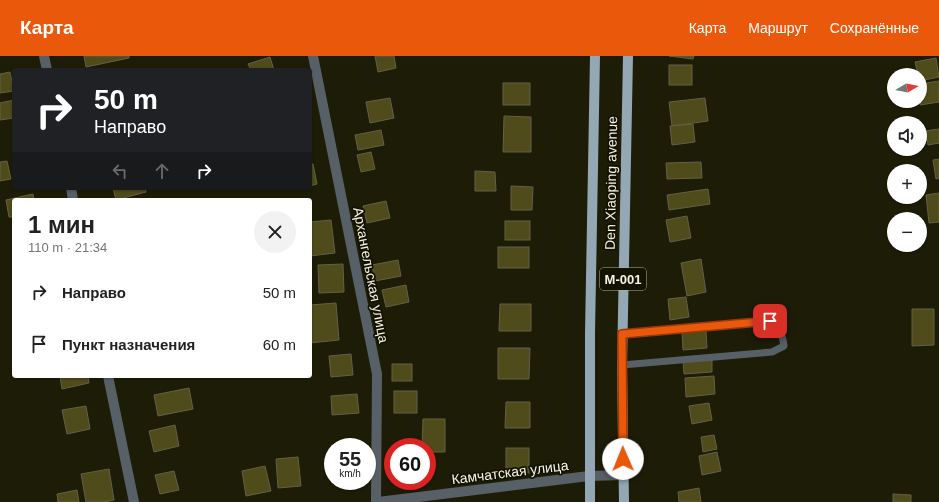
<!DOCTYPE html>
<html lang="ru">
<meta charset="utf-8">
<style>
body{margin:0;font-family:Helvetica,sans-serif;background:#f2f2f2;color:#222;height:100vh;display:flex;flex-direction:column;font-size:15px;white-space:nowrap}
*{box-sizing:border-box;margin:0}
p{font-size:13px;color:#767676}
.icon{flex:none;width:22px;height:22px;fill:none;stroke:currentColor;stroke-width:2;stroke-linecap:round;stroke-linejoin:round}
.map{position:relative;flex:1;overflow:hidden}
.panel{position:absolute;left:12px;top:142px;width:300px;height:180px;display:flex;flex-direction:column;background:#fff;border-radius:4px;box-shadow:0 1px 3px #0004}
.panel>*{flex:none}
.guide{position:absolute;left:12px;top:12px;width:300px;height:122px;border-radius:4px;box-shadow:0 1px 3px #0004;background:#202124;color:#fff;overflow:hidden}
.needle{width:26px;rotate:80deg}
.tools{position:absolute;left:887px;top:12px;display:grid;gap:8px}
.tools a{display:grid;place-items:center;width:40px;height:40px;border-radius:50%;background:#fff;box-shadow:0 1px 3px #0004;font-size:20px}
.speed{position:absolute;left:324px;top:382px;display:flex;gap:8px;font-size:20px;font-weight:700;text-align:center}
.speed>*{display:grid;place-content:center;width:52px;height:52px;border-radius:50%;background:#fff;box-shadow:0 1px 3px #0004;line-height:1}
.speed small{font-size:10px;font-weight:400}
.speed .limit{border:6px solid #d22;background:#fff;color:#111}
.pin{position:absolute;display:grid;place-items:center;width:34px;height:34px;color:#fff;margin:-17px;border-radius:8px;box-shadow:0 2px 6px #0006}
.me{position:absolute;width:44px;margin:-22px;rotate:359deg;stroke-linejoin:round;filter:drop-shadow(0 0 3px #0008)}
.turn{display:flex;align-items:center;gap:14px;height:84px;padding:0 16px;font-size:18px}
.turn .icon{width:52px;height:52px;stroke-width:2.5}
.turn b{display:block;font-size:28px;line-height:34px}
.lanes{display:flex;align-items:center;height:38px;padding:0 16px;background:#0003;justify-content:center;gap:20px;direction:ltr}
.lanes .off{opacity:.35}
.round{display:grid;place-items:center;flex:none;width:42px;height:42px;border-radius:21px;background:#f2f2f2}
.headline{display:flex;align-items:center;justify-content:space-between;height:68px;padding:0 16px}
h1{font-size:24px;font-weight:700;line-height:30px}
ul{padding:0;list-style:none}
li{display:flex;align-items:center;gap:12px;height:52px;padding:0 16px}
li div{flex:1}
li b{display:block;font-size:15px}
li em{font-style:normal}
header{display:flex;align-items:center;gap:24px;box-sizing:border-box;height:56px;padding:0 20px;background:#ea580c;color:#fff}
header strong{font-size:19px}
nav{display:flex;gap:22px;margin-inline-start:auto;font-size:14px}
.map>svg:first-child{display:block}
.building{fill:#504b1a;stroke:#626049}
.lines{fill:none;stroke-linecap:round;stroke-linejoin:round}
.lane{stroke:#576067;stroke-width:7}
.street{stroke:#576067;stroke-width:10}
.primary{stroke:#93a7b5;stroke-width:10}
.route-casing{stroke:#983908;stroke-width:10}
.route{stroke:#ea580c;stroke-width:7}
.labels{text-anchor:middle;stroke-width:3.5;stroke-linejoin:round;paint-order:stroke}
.shield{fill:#141201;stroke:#b2b0a2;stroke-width:1}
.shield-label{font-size:13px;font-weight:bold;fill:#f5f4e7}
.street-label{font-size:14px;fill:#f5f4e7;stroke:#141201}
</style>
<header>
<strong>Карта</strong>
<nav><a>Карта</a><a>Маршрут</a><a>Сохранённые</a></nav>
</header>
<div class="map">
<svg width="939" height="446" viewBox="0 0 939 446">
<rect width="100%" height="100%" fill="#1d1c07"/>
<g class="building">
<polygon points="84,0 129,0 129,2 86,11"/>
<polygon points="375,0 394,0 396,12 378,16"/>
<polygon points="669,0 694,0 693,3"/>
<polygon points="270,1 274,14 251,14 248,8"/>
<polygon points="936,2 939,21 920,25 920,19 918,19 915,6"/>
<rect x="669" y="9" width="23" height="20"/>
<polygon points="10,16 14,35 0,37 0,18"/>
<polygon points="939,25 939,46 920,49 920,28"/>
<rect x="503" y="27" width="27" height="22"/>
<polygon points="390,42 394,62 370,67 366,46"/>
<polygon points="705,42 708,65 672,70 669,46"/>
<polygon points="14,44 14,62 0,64 0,47"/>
<polygon points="504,60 531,61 531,96 503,96"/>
<polygon points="693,68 695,86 672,89 670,70"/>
<polygon points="939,73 939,87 928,89 925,75"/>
<polygon points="381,74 384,89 358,94 355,79"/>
<polygon points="371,96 375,113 361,116 357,99"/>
<polygon points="939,103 939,122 936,123 933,104"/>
<polygon points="7,105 11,123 0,125 0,106"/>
<polygon points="701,106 702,122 667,123 666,107"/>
<polygon points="310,108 313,108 317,128 310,130"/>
<polygon points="475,115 495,116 496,135 475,135"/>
<polygon points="511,130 533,131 532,154 511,154"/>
<polygon points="113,132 145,132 146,136 116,144"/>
<polygon points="708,133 710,148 669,154 667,139"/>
<polygon points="939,137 939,166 929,167 926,139"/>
<polygon points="33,138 34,144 14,144 14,161 9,161 6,144"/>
<polygon points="386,145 390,162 367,167 363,150"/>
<polygon points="687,160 691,182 670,186 666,164"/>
<polygon points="331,164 335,197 310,200 310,166"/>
<rect x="505" y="165" width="25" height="19"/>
<rect x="498" y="191" width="31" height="21"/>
<polygon points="701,203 706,236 687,240 681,207"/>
<polygon points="398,204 401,220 375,225 372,209"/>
<polygon points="343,208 344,236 319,237 318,209"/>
<polygon points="406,229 409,246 386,251 382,234"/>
<polygon points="686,241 689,261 670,264 668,243"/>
<polygon points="336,247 339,284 310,287 310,249"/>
<polygon points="500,248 531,248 531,275 499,275"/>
<polygon points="912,253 934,253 934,289 912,290"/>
<polygon points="706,275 707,292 683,294 682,276"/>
<polygon points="498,292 530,292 529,323 498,323"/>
<polygon points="351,298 353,319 331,321 329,300"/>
<polygon points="712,304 712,316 684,318 683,305"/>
<rect x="392" y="308" width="20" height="17"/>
<polygon points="60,320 88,320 89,327 62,333"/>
<polygon points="714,320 715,338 686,341 685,322"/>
<polygon points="189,332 193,353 158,360 154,339"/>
<rect x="394" y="335" width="23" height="22"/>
<polygon points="357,338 359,357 332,359 331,340"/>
<polygon points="506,346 530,346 530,372 505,372"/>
<polygon points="709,347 712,364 692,368 689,350"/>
<polygon points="86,350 90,373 67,378 62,354"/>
<polygon points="423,363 445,363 445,396 427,396 427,391 422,391"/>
<polygon points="175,369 179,390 154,396 149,375"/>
<polygon points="714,379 717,393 703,396 701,381"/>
<rect x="506" y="392" width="23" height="25"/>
<polygon points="717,396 721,415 702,419 699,400"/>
<polygon points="298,401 301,430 278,432 276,403"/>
<polygon points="265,410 271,435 246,440 242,415"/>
<polygon points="109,413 114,444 105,446 86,446 81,418"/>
<polygon points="174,415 179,434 160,438 155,419"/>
<polygon points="336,425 359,425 359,427 336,429"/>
<polygon points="699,432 701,446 679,446 678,436"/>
<polygon points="77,434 79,446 58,446 57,438"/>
<polygon points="893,438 911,439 911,446 893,446"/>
</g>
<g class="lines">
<path class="lane" d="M622,309l150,-13 12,-6c-1,-11 -5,-19 -14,-25l-148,13"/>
<g class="street">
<polyline points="44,0 47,14"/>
<polyline points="313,0 377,318 376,446"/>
<polyline points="71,132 73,144"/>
<polyline points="108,320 134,446"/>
<polyline points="378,446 589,420 623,419"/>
</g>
<g class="primary">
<polyline points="590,446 590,277 595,0"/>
<polyline points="624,446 622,309 628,0"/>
</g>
</g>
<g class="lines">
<g class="route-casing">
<polyline id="route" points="623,403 622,278 770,265"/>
</g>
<use href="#route" class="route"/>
</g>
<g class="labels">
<rect class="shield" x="600" y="212" width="46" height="22" rx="3"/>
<g class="shield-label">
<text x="623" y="228">M-001</text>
</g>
<g class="street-label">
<text transform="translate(611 127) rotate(-89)" y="5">Den Xiaoping avenue</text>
<text transform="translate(371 219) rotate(79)" y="5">Архангельская улица</text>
<text transform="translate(510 416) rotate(-7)" y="5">Камчатская улица</text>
</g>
</g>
</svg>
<div class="tools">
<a><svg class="needle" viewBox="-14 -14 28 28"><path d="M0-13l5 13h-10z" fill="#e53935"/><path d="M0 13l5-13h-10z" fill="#767676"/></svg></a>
<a><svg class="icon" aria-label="sound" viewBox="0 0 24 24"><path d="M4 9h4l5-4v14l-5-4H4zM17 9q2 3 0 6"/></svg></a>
<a>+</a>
<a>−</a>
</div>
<div class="speed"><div>55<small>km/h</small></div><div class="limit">60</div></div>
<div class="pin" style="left:770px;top:265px;background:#d93025"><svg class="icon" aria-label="arrive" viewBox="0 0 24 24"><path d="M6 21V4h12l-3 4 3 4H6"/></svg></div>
<svg class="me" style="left:623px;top:403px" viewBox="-20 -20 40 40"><circle r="19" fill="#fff"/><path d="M0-13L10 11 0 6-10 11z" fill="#ea580c"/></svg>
<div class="guide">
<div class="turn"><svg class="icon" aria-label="right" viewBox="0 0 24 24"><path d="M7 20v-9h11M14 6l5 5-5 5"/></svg><div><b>50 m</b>Направо</div></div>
<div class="lanes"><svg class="icon off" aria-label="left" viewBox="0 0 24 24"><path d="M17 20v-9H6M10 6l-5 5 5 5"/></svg><svg class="icon off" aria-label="ahead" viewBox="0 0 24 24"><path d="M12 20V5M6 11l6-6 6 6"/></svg><svg class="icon" aria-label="right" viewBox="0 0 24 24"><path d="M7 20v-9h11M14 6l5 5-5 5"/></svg></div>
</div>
<section class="panel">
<div class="headline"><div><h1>1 мин</h1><p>110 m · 21:34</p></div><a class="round"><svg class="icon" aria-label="close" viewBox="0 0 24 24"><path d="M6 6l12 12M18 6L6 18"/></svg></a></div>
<ul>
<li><svg class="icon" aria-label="right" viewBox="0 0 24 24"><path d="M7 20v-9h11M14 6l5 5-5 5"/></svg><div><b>Направо</b></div><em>50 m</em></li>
<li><svg class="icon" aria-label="arrive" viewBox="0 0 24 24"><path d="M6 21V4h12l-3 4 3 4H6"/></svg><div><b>Пункт назначения</b></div><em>60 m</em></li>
</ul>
</section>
</div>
